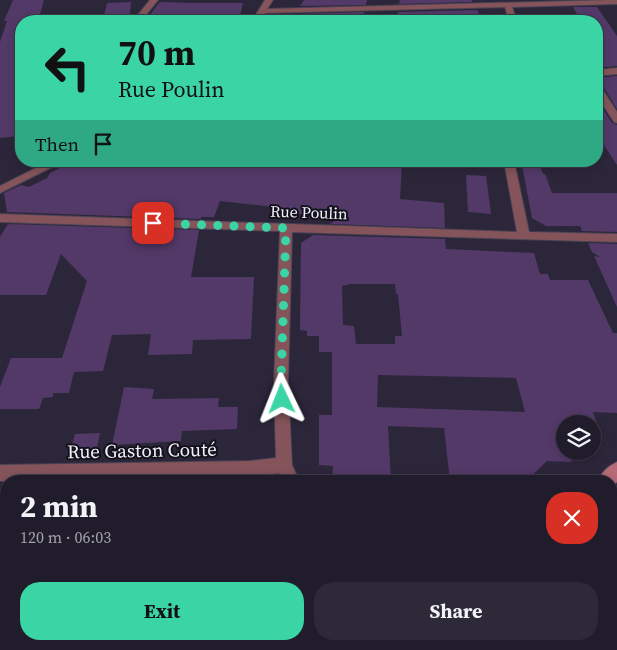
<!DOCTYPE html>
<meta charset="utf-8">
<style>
body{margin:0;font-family:"Source Serif 4",serif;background:#2d2938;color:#f1f3f6;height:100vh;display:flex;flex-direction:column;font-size:19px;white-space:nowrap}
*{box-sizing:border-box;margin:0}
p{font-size:16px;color:#a2a1a9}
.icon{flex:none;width:28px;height:28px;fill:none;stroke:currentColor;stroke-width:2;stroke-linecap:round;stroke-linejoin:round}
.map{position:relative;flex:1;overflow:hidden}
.sheet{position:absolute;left:0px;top:475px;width:618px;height:175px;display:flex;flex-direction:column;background:#211c2c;border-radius:20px 20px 0 0;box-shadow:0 2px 8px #0003,0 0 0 1px #3e3a48}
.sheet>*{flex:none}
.top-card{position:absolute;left:15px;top:15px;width:588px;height:152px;border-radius:20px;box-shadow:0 2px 8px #0003,0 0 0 1px #3e3a48;background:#3bd4a4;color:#111;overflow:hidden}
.controls{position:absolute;left:556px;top:415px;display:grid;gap:10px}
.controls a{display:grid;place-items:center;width:45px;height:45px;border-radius:50%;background:#211c2c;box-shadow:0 2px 8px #0003,0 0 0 1px #3e3a48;font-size:25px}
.pin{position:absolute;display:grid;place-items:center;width:42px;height:42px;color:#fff;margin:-21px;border-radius:10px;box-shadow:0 2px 8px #0006}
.me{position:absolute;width:55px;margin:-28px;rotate:358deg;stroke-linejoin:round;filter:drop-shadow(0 0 4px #0008)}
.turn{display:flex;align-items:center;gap:18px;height:105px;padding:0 20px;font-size:22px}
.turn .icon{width:65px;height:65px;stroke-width:2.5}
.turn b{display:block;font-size:35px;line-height:42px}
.then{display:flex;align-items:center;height:48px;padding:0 20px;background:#0003;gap:10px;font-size:19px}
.round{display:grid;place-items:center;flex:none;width:52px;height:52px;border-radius:20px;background:#2d2938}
.summary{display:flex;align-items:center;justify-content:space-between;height:85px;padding:0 20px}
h1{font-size:30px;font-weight:700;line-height:38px}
.primary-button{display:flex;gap:10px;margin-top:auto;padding:10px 20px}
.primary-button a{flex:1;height:58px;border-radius:20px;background:#3bd4a4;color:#111;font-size:20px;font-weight:700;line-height:58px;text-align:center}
.primary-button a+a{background:#2d2938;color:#f1f3f6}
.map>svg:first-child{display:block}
.building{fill:#533968;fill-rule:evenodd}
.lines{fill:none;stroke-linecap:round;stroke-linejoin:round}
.minor-casing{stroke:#484255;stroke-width:2}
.secondary-casing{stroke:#484255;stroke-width:2}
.minor{fill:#84545a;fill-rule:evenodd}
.secondary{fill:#b66a75;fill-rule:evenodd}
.route{stroke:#3bd4a4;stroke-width:9;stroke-dasharray:0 16.2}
.labels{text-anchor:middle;stroke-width:4;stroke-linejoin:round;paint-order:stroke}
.street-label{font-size:16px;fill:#f3f0fd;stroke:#13111a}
.near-street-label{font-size:19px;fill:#f3f0fd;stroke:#13111a}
</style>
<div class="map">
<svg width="617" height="650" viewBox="0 0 617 650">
<rect width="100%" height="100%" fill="#2c263a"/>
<g class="building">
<polygon points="13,0 44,0 38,21 21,21 21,136 0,138 0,42 7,21 4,21"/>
<polygon points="304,0 367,0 366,5 300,6"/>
<polygon points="400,0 472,0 472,2 399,4"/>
<polygon points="131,2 129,21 103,21 107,3"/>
<polygon points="160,2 190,3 243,3 239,21 145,21"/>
<polygon points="573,7 597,7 617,36 617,66 596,68 596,21 581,21"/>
<polygon points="477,10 483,21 397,21 398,12"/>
<polygon points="364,12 362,21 292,21 296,14"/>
<polygon points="617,76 617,109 601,83 596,81 596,78"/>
<polygon points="596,98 612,123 617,125 617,165 596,133"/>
<polygon points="73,161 402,161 400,199 444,203 445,228 330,224 339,218 272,211 273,207 220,201 214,217 201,217 201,219 7,212 4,193 21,185 29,187 47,178 50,173"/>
<polygon points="522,165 540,166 543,174 545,174 552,193 617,193 617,232 582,231 580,226 546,226 532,218"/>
<polygon points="466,175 486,176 491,214 468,212"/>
<polygon points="8,224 199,230 191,277 254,277 251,339 193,340 192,354 148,355 151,334 112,335 103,371 74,372 69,393 53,393 53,397 43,398 39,409 0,409 0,387 11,358 62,358 87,281 61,254 46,295 0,295 0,237"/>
<path d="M313,235l132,4 1,10 88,4 6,21h8l2,6h38l25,53h4v80l-24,-1 7,21h-8v-9h-27v8h-2l2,19h4l3,11 -25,-1 -21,20h-76l-6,-53 -56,-2 3,55h-59l1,-15 -14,-1v-50h13v-63h-13v-16h-12v-5l-7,-1 1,-87zM351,284h44l1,10h2l4,42h-7v8h-39l-2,-18 -11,-1 -1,-39zM378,375l138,3 9,34 -148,-5z"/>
<polygon points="588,243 617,244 617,307 594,256 600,257 592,252"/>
<polygon points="124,387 154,389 152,399 219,398 218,407 238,407 237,429 182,431 181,441 112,445"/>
<polygon points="100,433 95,456 69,456 75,434"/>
</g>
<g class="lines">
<g class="minor-casing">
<g id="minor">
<polygon points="150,0 158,0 141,21 133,21"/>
<polygon points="265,0 273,0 267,9 610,0 617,0 617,4 512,7 517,21 509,21 505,7 265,13 260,21 252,21"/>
<polygon points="617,68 617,74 596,76 596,70"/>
<polygon points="596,83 599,84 617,112 617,123 614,122 596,94"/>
<polygon points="50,161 64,161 0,193 0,186"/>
<polygon points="504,161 514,161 529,232 617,234 617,242 292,232 288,383 292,465 299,481 283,481 279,473 249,477 0,481 0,465 249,461 276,458 274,383 280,231 0,222 0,214 517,232"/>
<polygon points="307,644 327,644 328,650 308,650"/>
</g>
</g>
<g class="secondary-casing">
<g id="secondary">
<path d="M617,462v20l-5,5 -1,-6h-13c3,-8 10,-15 19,-19z"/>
<polygon points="434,644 458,644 456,650 432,650"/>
</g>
</g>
<use href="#minor" class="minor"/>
<use href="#secondary" class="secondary"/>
</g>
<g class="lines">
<polyline class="route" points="153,223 286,228 281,383 282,399"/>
</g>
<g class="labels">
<g class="street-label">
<text transform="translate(309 212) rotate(2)" y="6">Rue Poulin</text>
</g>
<g class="near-street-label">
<text transform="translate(142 450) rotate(-1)" y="7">Rue Gaston Couté</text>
</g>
</g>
</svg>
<div class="controls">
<a><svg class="icon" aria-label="layers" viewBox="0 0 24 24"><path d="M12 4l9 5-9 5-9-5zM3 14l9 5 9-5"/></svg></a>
</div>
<div class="pin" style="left:153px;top:223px;background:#d93025"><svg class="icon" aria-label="arrive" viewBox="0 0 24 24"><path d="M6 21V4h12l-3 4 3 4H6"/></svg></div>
<svg class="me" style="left:282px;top:399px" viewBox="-20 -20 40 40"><path d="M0-17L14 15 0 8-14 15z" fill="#3bd4a4" stroke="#fff" stroke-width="4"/></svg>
<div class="top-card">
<div class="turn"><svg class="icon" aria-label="left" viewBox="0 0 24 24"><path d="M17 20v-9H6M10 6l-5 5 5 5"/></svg><div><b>70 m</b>Rue Poulin</div></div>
<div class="then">Then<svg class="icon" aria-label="arrive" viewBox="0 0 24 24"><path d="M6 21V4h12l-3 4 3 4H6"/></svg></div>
</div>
<section class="sheet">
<div class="summary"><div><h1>2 min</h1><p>120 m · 06:03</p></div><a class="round" style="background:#d93025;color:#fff"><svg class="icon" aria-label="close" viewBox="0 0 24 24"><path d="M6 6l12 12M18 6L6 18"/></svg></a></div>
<div class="primary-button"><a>Exit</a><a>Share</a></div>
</section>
</div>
